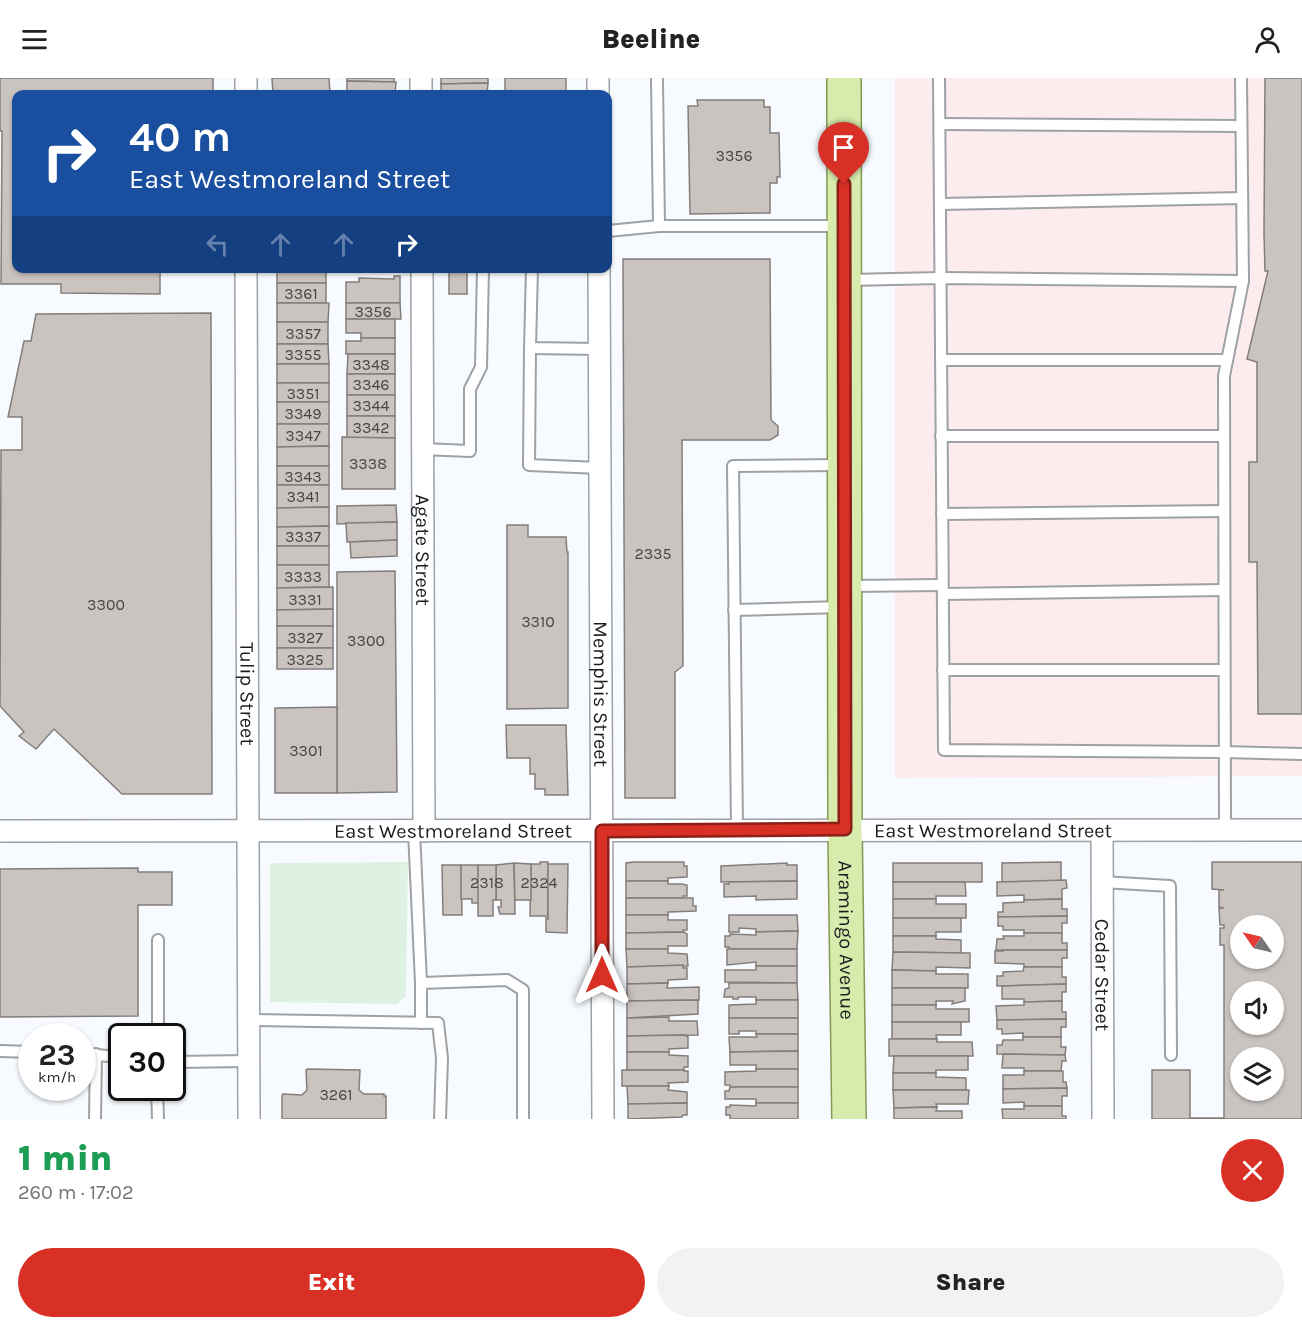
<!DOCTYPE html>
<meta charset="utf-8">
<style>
body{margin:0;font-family:Karla,sans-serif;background:#f2f2f2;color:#222;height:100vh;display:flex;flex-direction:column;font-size:22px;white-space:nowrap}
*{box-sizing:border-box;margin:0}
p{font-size:20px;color:#767676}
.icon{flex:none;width:33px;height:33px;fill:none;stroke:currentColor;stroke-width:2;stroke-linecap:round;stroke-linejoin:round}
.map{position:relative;height:1041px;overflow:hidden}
.side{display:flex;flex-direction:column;background:#fff;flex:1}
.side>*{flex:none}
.guide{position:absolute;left:12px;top:12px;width:600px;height:183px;border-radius:12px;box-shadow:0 2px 4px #0004;background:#1a4fa0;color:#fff;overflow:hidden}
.needle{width:39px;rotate:304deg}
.buttons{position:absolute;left:1230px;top:837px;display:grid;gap:12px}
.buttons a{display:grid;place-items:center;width:54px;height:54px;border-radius:50%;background:#fff;box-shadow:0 2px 4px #0004;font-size:30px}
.speed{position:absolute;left:18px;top:945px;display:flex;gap:12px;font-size:30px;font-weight:700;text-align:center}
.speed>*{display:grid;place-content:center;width:78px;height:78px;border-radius:50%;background:#fff;box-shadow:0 2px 4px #0004;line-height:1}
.speed small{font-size:15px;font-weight:400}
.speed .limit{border:3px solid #111;border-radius:9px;background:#fff;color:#111}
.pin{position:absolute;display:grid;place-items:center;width:51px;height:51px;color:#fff;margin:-62px -26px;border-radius:50% 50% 50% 0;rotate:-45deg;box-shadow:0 0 6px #0007}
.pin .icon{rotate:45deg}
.me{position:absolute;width:66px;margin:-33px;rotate:0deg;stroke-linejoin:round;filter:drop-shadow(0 0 4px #0008)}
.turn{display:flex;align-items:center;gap:21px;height:126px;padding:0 18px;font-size:27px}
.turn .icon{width:78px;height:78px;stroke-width:2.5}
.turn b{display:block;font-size:42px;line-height:51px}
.lanes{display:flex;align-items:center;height:57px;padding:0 18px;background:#0003;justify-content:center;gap:30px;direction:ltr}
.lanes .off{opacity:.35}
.round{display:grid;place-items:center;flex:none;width:63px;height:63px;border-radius:32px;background:#f2f2f2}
.summary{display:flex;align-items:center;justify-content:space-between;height:102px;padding:0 18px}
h1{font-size:36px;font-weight:800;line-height:45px;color:#1e9e55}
.button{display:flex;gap:12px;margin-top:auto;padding:12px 18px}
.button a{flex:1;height:69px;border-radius:36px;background:#d93025;color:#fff;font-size:24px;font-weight:800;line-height:69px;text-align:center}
.button a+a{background:#f2f2f2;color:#222}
header{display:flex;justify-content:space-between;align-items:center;height:78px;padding:0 18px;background:#fff;font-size:27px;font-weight:800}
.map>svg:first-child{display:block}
.commercial{fill:#fcecee}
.green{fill:#ddf2e3}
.building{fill:#cac4c0;stroke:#847e7b;stroke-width:1.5;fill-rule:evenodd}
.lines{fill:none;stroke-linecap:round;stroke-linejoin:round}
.service-casing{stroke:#9da2a6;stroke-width:14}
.minor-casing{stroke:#9da2a6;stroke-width:24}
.primary-casing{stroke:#839a57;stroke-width:36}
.service{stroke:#fff;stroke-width:10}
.minor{stroke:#fff;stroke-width:21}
.primary{stroke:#d6ebac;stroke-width:33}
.route-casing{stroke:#8d1f18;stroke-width:15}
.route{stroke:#d93025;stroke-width:10}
.labels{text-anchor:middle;stroke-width:4.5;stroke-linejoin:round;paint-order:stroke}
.number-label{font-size:16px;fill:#474747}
.street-label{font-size:20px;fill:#1b1d1f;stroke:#f7fbff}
</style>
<header><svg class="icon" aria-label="menu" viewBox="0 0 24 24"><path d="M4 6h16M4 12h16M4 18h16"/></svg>Beeline<svg class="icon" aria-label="person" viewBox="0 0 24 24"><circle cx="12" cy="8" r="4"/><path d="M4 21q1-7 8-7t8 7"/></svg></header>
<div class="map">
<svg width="1302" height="1041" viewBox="0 0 1302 1041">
<rect width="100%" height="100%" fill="#f7fbff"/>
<polygon class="commercial" points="895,0 1302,0 1302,698 895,700"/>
<polygon class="green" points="408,784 406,918 397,926 270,924 270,785"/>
<g class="building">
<polygon points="0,0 213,0 213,16 16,16 16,190 160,190 160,216 61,215 61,206 1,206 2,53 0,53"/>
<polygon points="272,0 329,0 330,16 273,16"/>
<polygon points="347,0 394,0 394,4 347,3"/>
<polygon points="441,0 488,0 488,5 441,6"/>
<rect x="505" y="0" width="61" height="16"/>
<polygon points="1265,0 1302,0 1302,636 1258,636 1257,484 1249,484 1249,384 1257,384 1257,284 1247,281 1268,193 1265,193 1264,155"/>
<polygon points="347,3 396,4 395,16 347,16"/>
<polygon points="488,5 487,16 441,16 441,6"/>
<polygon points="697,22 764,22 764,29 770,29 770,55 779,55 780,99 777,99 777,105 770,105 770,135 690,136 688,28 698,28"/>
<polygon points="623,181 770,181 771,342 778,348 778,357 770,362 682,362 683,588 675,594 675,720 625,720"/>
<rect x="277" y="190" width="49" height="15"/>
<polygon points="449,190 477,190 477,193 467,193 467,216 449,216"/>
<polygon points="394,198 400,198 400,225 346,225 346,204 359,204 359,200 394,201"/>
<rect x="277" y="205" width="49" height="20"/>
<polygon points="277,225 329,225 328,244 277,244"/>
<polygon points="346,225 400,225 401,241 346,241"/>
<polygon points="211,235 212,716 122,716 54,651 36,671 19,658 24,654 0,628 1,372 22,372 22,339 8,339 24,263 31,263 36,236"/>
<polygon points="346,241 395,241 395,260 361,260 361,255 346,255"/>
<rect x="277" y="244" width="51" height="22"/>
<polygon points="361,260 395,260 395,276 346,276 346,263 361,263"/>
<polygon points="277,266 328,266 329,286 277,286"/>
<polygon points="348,276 395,276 395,296 347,296"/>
<rect x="277" y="286" width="52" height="19"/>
<rect x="347" y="296" width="48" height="21"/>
<rect x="277" y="305" width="52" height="19"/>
<rect x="347" y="317" width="48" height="21"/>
<rect x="277" y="324" width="52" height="22"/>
<rect x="347" y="338" width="48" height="22"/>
<polygon points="277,346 329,346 329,368 277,369"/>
<polygon points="342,359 395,360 395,411 342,411"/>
<polygon points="329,368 329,388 277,388 277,369"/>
<rect x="277" y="388" width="52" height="19"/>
<polygon points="277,407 329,407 329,429 277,430"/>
<polygon points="396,427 397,444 337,446 337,428"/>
<polygon points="329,429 329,448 277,449 277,430"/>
<polygon points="397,444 397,462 347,464 346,445"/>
<polygon points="507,447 528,447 528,459 566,459 567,474 568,474 568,630 507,631"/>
<polygon points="329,448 329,468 277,468 277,449"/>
<polygon points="397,462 397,478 351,480 350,464"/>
<rect x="277" y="468" width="52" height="19"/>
<polygon points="277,487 329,487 329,509 277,510"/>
<polygon points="395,493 397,714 337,715 337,494"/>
<polygon points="333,509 333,531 277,532 277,510"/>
<polygon points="333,531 333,548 277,548 277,532"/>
<rect x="277" y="548" width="56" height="22"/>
<rect x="277" y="570" width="56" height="21"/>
<polygon points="337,629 337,715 275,715 275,630"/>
<polygon points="506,647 566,647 568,717 545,717 545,711 535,711 535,696 530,696 530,680 507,680"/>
<polygon points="540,784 548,784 548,838 530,838 531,786 540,786"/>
<polygon points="634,784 684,784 684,788 687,788 687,799 668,800 668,803 626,803 626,785"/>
<polygon points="1061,784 1061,803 1002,804 1002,785"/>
<path d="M1212,784h90v257h-150v-49h38v48h34v-173h-4v-17h4v-3h-4l-1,-17h5l-5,-1v-17h5l-12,-1zM1240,848h34v32h-34zM1240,914h34v32h-34zM1240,980h34v32h-34z"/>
<polygon points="514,785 515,836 500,836 498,829 501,829 501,822 496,822 496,787"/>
<polygon points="514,785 531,786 531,822 515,822"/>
<polygon points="787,785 787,787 797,787 797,803 721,804 721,788"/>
<rect x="893" y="785" width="89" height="19"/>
<polygon points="548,786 568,786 567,855 546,854 546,840 548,841"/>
<polygon points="442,787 461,787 462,837 443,837"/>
<polygon points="461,787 478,787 479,825 472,825 472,821 461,821"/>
<polygon points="478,787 496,787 496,822 493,822 493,838 478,838"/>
<polygon points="138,790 138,794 172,794 172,827 138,827 138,938 0,939 0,791"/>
<polygon points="1066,802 1067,810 1062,811 1062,821 1024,822 1024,817 997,818 997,804"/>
<polygon points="626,803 668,803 668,806 682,806 687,807 687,818 683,818 683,820 626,820"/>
<polygon points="797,803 797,821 756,822 756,818 724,819 724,806 729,806 729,804"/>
<polygon points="893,804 965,804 966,818 936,818 936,821 893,821"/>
<polygon points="626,820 693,820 693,828 696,828 696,833 668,834 668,837 626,837"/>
<polygon points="893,821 936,821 936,826 966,826 966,840 893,840"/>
<polygon points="1062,821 1062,831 1067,831 1067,838 998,839 998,834 1003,834 1003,825 1024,824 1024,822"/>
<polygon points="626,837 668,837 668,842 687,842 687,852 683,852 684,854 626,855"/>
<polygon points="729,837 797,837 798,853 756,854 756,851 739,850 739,854 729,854"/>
<polygon points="1067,838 1067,845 1062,845 1062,855 1024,855 1024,852 1003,852 1003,848 998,848 998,839"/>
<polygon points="893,840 961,840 961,854 936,854 936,858 893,858"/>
<polygon points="798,853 797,871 729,871 729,869 725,869 725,858 730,858 730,856 756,857 756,854"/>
<polygon points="684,854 687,856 687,868 668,868 668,871 626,871 626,855"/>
<polygon points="1024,855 1062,855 1062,865 1067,865 1067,872 996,872 997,861 1004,861 1003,858 1024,858"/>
<polygon points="893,858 936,858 936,861 961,862 961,875 893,874"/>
<polygon points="626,871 668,871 668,875 687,876 688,888 627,889"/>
<polygon points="727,871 797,871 797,888 756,888 756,884 727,887"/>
<polygon points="1003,872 1067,872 1067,880 1062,880 1062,889 1024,889 1024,886 995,885 995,873 1003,873"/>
<polygon points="893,874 970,875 970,890 936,889 936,893 892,892"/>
<polygon points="683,887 683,890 687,890 687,901 668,902 668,905 627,906 627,889"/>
<polygon points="756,888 797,888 797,905 725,904 725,892 756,892"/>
<polygon points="1024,889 1062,889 1062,899 1066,899 1066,906 997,908 997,898 1003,898 1003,894 1023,893"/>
<polygon points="892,892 936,893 936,896 968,896 968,910 892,910"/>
<polygon points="668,905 667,910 699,909 699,922 627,923 627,906"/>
<polygon points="729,905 797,905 798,922 756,922 756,919 738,919 738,921 733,921 733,919 724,919 725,911 729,910"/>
<polygon points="1066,906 1066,914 1062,914 1062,923 1024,924 1024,921 1002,921 1002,908"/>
<polygon points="892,910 965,910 965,923 952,926 953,923 936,923 936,927 892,927"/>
<polygon points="698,922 698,936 627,940 627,923"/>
<polygon points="756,922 798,922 798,940 729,940 729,927 756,926"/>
<polygon points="1062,923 1062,934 1066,934 1066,941 997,942 996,928 1024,927 1024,924"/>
<polygon points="892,927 936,927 936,931 969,931 969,944 892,944"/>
<polygon points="669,939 669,943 697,943 698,957 627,958 627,940"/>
<polygon points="729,940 798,940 798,956 756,956 756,953 739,953 739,956 729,956"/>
<polygon points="1066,941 1066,949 1061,949 1061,959 1023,959 1023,955 1002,956 1002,951 997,951 997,942"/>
<polygon points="892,944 961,944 961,957 936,957 937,961 892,961"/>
<polygon points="756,956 798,956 798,973 730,974 729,959 757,959"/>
<polygon points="684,957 688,959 688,970 669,971 669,974 627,974 627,958"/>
<polygon points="1023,959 1061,959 1061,969 1066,969 1065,977 997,976 997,967 1002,967 1003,962 1023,962"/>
<polygon points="889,961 937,961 937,964 972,964 973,978 889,978"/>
<polygon points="798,973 798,991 756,991 756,987 730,987 730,974"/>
<polygon points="627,974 669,974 669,977 688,978 688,989 684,989 684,992 627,992"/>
<polygon points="1003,976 1065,977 1066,983 1062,983 1061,993 1024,993 1024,990 1002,990"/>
<polygon points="894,978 968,978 968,992 936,992 936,995 893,995"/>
<polygon points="308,991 360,992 359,1012 364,1016 384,1016 384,1018 386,1018 386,1041 282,1041 282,1018 283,1016 302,1017 307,1012 306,992"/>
<polygon points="756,991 798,991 798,1009 730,1009 730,1007 725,1007 725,994 756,993"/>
<polygon points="622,992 684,992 684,993 688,993 688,1004 668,1005 669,1008 622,1008"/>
<polygon points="1024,993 1063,993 1063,1004 1066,1004 1067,1010 1003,1011 1003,997 1024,997"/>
<polygon points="893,995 936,995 936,999 966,1000 966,1012 893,1012"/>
<polygon points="627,1008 669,1008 668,1012 687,1014 687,1025 628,1026"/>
<polygon points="730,1009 798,1009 798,1025 756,1025 756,1021 725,1021 725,1013 729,1013"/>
<polygon points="1067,1010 1067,1018 1062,1018 1062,1028 1024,1028 1024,1024 1003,1025 1003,1011"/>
<polygon points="893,1012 969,1012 968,1026 936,1026 937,1029 894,1030"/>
<polygon points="687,1025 687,1037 683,1037 682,1039 628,1041 628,1026"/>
<polygon points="756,1025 798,1025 798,1041 730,1041 730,1037 726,1037 726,1029 730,1029 730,1027 756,1028"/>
<polygon points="1024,1028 1062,1028 1062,1038 1066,1038 1066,1041 1003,1041 1002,1031 1024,1031"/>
<polygon points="937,1029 936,1033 962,1033 962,1041 894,1041 894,1030"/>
</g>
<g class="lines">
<g class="service-casing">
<g id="service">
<polyline points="939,0 944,672 1224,674 1302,676"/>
<polyline points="940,46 1241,48"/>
<polyline points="940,126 1242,120"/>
<polyline points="659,148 842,148"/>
<polyline points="608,153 659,148 657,2"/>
<polyline points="532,190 530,270 599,271"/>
<polyline points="848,202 941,200 1243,203"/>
<polyline points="530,270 529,387 600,390"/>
<polyline points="941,282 1227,282"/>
<polyline points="941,358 1224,358"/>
<polyline points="422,371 470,373 470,311 481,289 483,190"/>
<polyline points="942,436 1224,433"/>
<polyline points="848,508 942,507"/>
<polyline points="943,516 1224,512"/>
<polyline points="734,532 842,529"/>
<polyline points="943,592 1224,592"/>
<polyline points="737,752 733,388 842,387"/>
<polyline points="1225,752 1224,298 1243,203 1241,0"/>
<polyline points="414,753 421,905"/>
<polyline points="1102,804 1170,808 1171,977"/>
<polyline points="249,942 438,945 442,980 440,1041"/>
<polyline points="421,945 421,905 507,902 523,912 523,1041"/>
<polyline points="158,958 158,862"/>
<polyline points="0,973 32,974"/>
<polyline points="82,976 122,979"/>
<polyline points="172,984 249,983"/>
<polyline points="157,1010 158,1041"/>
<polyline points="95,1041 96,976"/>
</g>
</g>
<g class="minor-casing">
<g id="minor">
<polyline points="246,0 246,16"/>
<polyline points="421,0 421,16"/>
<polyline points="598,0 598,16"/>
<path id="s1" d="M246,190l3,851"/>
<path id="s2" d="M422,190l2,563"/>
<path id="s3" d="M599,190l4,851"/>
<path id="s4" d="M0,753l1302,-1"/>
<path id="s5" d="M1102,753l1,288"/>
</g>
</g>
<g class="primary-casing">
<g id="primary">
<path id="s6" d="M844,0l1,751 4,290"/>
</g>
</g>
<use href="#service" class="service"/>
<use href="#minor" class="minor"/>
<use href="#primary" class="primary"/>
</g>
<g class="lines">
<g class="route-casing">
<polyline id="route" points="602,897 602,753 845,751 844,106"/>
</g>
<use href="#route" class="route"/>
</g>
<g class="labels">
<g class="number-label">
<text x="734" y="83">3356</text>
<text x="301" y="221">3361</text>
<text x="373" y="239">3356</text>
<text x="303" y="261">3357</text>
<text x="303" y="282">3355</text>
<text x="371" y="292">3348</text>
<text x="371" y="312">3346</text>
<text x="303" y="321">3351</text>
<text x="371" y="333">3344</text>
<text x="303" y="341">3349</text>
<text x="371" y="355">3342</text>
<text x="303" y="363">3347</text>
<text x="368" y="391">3338</text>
<text x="303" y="404">3343</text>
<text x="303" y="424">3341</text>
<text x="303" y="464">3337</text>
<text x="653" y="481">2335</text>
<text x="303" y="504">3333</text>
<text x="305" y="527">3331</text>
<text x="106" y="532">3300</text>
<text x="538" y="549">3310</text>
<text x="305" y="565">3327</text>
<text x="366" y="568">3300</text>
<text x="305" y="587">3325</text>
<text x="306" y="678">3301</text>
<text x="487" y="810">2318</text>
<text x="539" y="810">2324</text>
<text x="336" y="1022">3261</text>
</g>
<g class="street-label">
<text dy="7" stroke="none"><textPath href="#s2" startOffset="282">Agate Street</textPath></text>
<text dy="7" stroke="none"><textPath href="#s1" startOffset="426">Tulip Street</textPath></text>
<text dy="7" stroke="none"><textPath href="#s3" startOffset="426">Memphis Street</textPath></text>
<text dy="7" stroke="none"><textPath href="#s4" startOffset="993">East Westmoreland Street</textPath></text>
<text dy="7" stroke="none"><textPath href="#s4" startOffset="453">East Westmoreland Street</textPath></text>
<text dy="7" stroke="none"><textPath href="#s6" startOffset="862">Aramingo Avenue</textPath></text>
<text dy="7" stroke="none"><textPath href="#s5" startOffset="144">Cedar Street</textPath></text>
</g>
</g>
</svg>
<div class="buttons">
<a><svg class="needle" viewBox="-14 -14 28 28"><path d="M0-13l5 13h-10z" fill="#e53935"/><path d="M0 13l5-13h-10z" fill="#767676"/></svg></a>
<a><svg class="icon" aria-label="sound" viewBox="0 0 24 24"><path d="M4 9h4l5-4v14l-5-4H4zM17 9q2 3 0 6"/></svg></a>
<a><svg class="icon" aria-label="layers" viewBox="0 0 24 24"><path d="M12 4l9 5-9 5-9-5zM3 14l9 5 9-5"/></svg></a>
</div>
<div class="speed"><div>23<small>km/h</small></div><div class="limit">30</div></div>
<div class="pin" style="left:844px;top:106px;background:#d93025"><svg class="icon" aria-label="arrive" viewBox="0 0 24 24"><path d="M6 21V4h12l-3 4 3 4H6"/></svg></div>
<svg class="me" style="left:602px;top:897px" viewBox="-20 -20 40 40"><path d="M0-17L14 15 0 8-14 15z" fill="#d93025" stroke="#fff" stroke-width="4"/></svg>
<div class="guide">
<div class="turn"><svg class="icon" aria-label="right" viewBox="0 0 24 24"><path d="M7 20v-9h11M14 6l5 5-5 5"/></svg><div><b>40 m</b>East Westmoreland Street</div></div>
<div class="lanes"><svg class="icon off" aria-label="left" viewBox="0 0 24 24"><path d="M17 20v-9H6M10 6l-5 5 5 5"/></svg><svg class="icon off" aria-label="ahead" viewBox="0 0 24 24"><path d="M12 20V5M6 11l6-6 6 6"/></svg><svg class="icon off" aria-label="ahead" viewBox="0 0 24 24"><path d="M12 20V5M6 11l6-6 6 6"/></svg><svg class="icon" aria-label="right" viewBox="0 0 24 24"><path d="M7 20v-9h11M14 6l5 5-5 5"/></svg></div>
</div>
</div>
<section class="side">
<div class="summary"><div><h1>1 min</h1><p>260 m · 17:02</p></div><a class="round" style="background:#d93025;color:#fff"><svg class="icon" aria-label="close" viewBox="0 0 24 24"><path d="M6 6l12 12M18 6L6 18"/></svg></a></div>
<div class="button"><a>Exit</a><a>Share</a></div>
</section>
